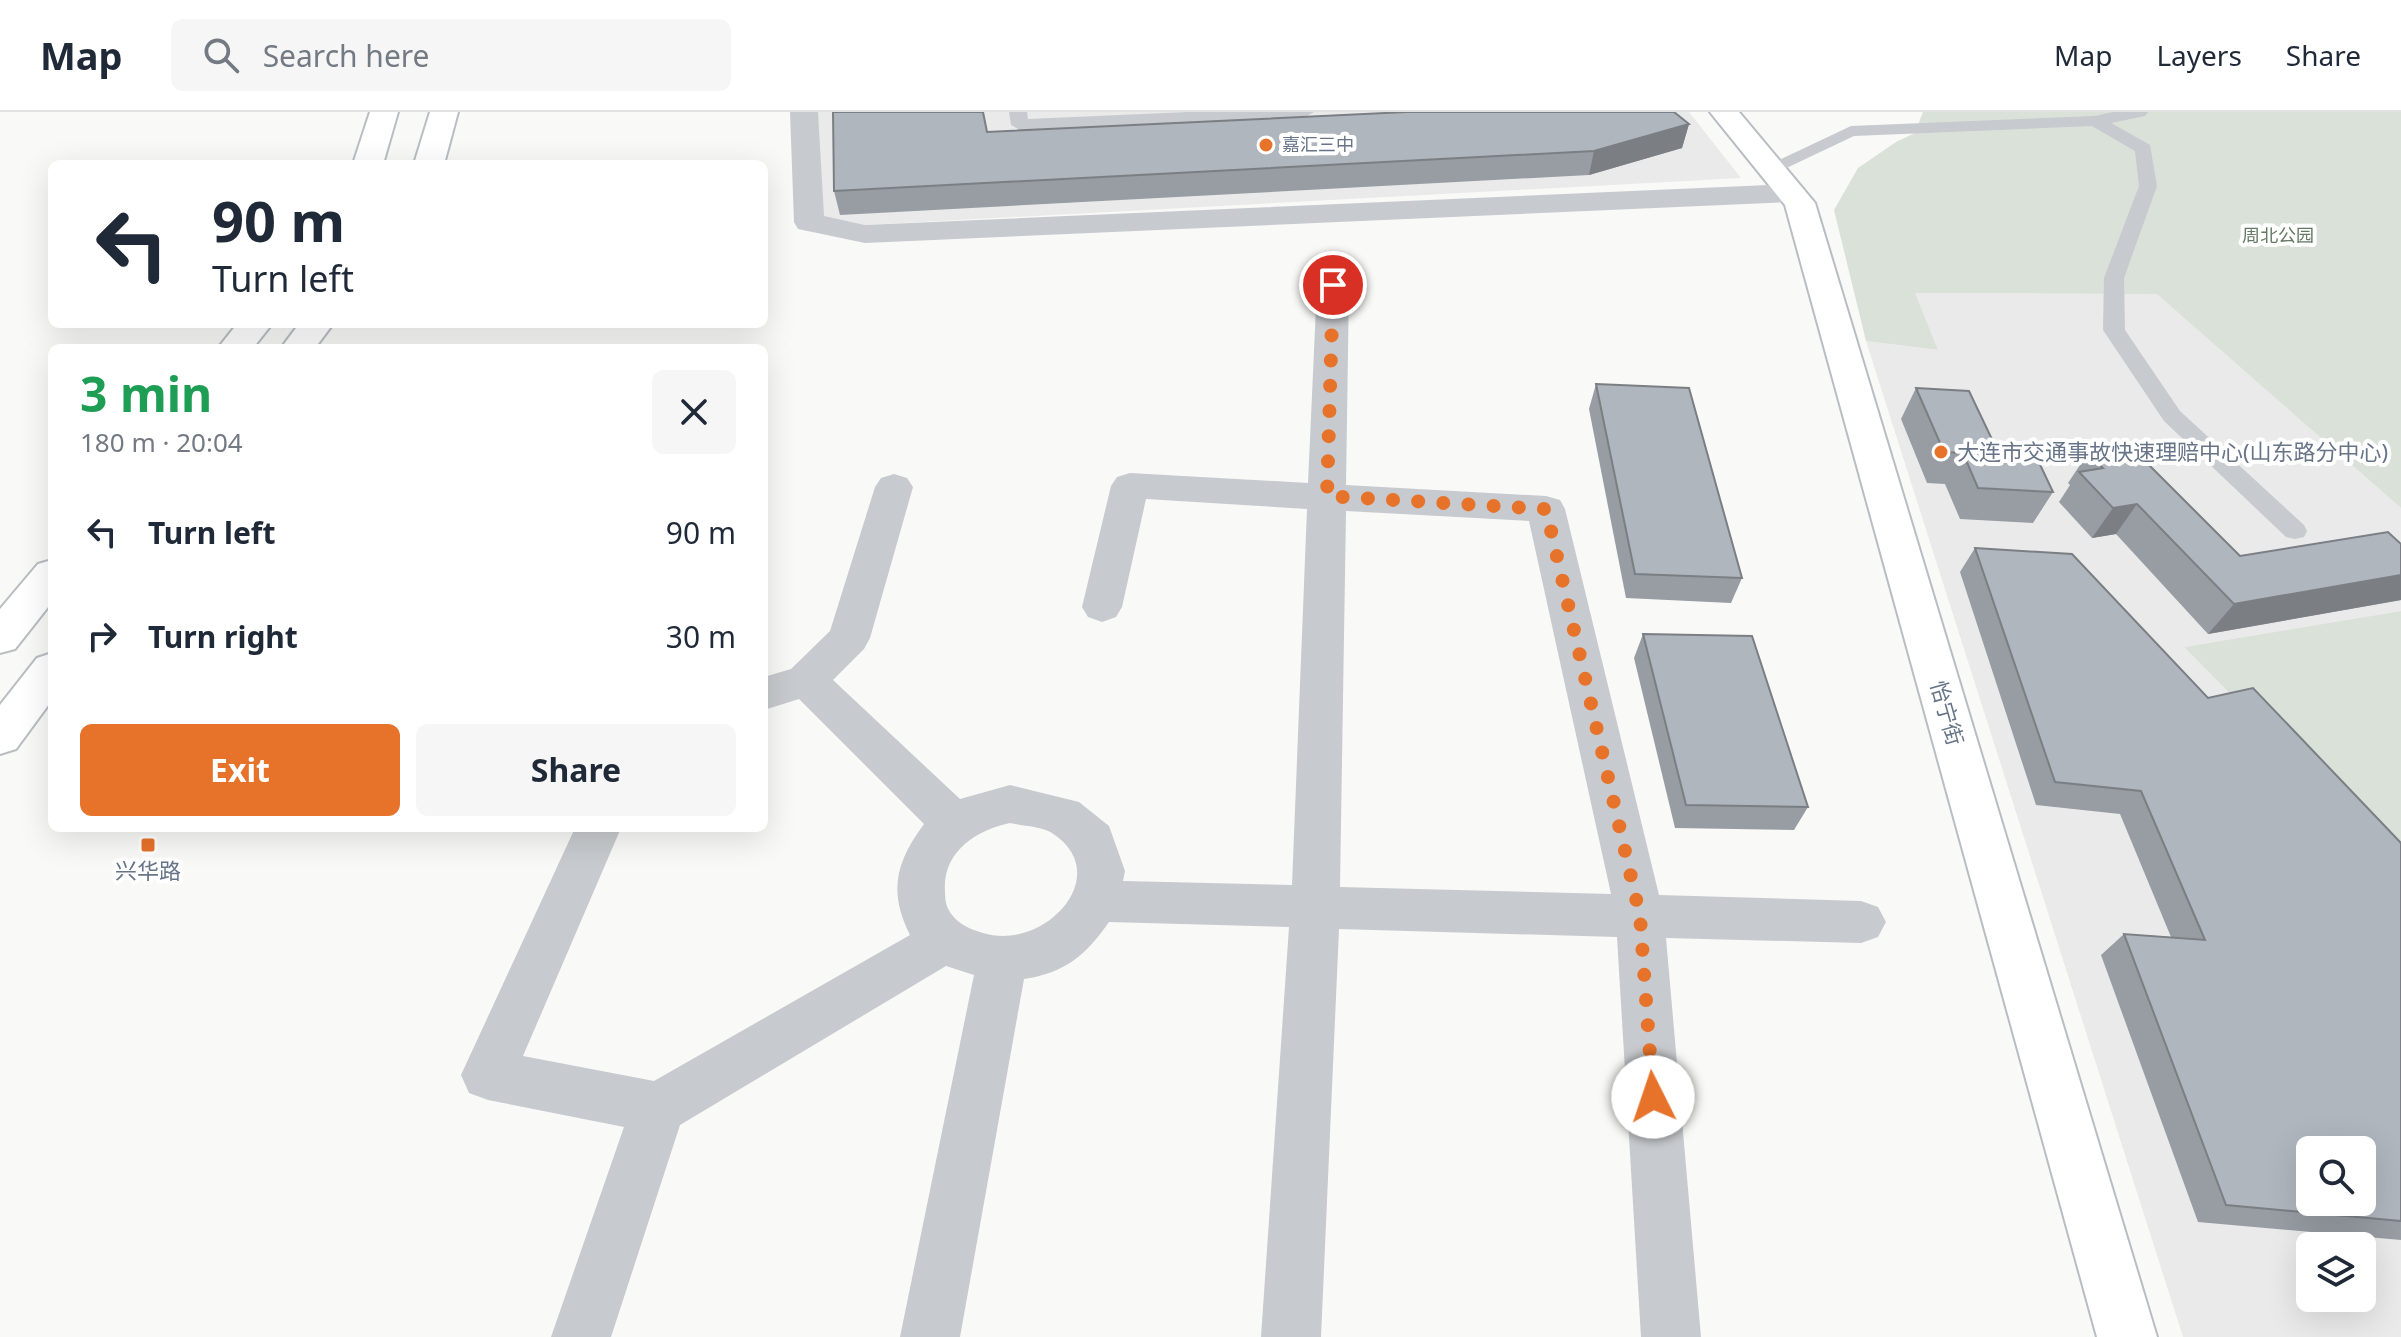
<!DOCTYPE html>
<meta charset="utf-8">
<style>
body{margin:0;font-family:"Noto Sans","Noto Sans SC",sans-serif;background:#f6f6f7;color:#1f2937;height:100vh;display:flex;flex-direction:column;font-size:30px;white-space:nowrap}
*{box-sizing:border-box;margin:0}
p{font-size:26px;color:#747a83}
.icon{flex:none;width:44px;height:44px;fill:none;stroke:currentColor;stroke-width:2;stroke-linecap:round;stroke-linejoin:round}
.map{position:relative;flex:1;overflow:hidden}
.sheet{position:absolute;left:48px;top:232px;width:720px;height:488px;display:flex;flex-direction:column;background:#fff;border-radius:12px;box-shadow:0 8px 32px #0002}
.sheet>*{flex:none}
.top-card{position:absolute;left:48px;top:48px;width:720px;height:168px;border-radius:12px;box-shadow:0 8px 32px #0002;background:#fff;color:#1f2937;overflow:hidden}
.buttons{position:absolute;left:2296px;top:1024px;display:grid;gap:16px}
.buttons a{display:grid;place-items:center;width:80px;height:80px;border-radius:12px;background:#fff;box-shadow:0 8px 32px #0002;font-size:40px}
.pin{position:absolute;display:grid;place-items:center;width:68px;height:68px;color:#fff;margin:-34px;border:4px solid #fff;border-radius:50%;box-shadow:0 2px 8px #0007}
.me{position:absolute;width:88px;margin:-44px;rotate:356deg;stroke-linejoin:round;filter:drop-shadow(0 0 6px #0008)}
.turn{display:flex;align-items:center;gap:28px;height:168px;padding:0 32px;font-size:36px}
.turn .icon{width:104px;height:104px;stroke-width:2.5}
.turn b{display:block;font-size:56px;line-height:68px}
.round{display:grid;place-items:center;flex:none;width:84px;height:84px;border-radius:12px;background:#f6f6f7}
.head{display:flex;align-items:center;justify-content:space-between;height:136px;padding:0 32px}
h1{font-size:48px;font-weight:700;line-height:60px;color:#1e9e55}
.primary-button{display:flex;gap:16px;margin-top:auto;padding:16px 32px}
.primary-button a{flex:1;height:92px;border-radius:12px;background:#e77229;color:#fff;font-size:32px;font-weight:700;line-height:92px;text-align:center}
.primary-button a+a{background:#f6f6f7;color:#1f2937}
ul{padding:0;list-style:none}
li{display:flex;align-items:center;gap:24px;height:104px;padding:0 32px}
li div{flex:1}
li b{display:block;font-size:30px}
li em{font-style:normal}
header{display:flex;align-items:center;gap:48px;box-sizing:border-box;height:112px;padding:0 40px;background:#fff;border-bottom:2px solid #e0e1e3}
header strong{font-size:38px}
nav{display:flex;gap:44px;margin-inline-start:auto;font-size:28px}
.search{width:560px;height:72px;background:#f6f6f7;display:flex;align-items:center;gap:20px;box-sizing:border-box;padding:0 28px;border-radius:12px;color:#747a83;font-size:30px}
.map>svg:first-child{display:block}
.built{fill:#eaeaea;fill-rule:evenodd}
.green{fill:#dae1d8}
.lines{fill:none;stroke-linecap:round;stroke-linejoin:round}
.secondary-casing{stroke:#b9bdc3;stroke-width:4}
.primary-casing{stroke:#babdc2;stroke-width:4}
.lane{fill:#c7cace;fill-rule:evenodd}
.street{fill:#c7cace;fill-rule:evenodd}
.secondary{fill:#fff;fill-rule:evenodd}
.primary{fill:#fff;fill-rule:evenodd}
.wall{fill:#979da3}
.shaded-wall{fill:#7b7f84}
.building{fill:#b0b6bd;stroke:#7b7f84;stroke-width:2;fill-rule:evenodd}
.route{stroke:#e77229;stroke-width:14;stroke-dasharray:0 25.2}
.poi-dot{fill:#e77229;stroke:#fff;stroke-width:3}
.labels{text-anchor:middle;stroke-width:8;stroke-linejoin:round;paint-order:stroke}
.far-poi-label{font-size:18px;fill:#687588;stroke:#fff;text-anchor:start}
.far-park-label{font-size:18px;fill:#647a63;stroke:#fff}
.poi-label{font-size:22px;fill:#687588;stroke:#fff;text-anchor:start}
.street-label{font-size:22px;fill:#687588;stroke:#fff}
</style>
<header>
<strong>Map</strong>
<div class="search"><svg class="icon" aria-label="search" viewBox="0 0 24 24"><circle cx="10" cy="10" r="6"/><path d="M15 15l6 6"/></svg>Search here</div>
<nav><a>Map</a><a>Layers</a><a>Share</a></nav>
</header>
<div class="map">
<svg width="2401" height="1225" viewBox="0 0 2401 1225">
<rect width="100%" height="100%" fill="#f9f9f7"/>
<g class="built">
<polygon points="816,0 1689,0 1741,66 865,113 821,104"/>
<path d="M1914,181l244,1 243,214v103l-217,36 217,220v470h-218l-317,-996 72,9zM2310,1038h52v52h-52zM2310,1134h52v52h-52z"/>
</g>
<g class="green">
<polygon points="1923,0 2401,0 2401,396 2157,182 1915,181 1938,238 1866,229 1834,98 1858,56 1896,30 1915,21"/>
<polygon points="2401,499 2401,755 2184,535"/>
</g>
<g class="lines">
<g class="secondary-casing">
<polygon id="secondary" points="1710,0 1739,0 1815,91 2157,1225 2097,1225 1785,93"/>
</g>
<g class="primary-casing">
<g id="primary">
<polygon points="370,0 398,0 383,52 353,52"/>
<polygon points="430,0 458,0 444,52 414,52"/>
<polygon points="237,212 272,212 253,236 218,236"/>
<polygon points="299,212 333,212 315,236 281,236"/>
<polygon points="52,448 52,490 15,537 0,541 0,497 38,452"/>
<polygon points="52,541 52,588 16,637 0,642 0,593 37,546"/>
</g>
</g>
<g class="lane">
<polygon points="1009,0 1027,0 1028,7 1188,0 1314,0 1305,5 1020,18 1011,13"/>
<polygon points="2113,0 2148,0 2145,4 2111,11 2150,33 2157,74 2124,166 2125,218 2180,299 2304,413 2307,419 2304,425 2295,427 2286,425 2164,309 2103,218 2104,166 2139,74 2135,39 2092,14 1854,24 1778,60 1764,60 1762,56 1851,14 2095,4"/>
</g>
<g class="street">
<polygon points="790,0 818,0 824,104 865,113 1791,72 1802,75 1806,81 1802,87 1791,90 865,131 798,117 794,110"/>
<path d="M1333,163l11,3 5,7 -3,200 200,11 14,4 5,9 94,386 202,6 17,6 8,15 -8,15 -17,6 -195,-5 35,399h-60l-24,-400 -278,-8 -18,408h-60l28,-410 -180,-5c-23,33 -44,51 -85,57l-64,358h-60l74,-362 -28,-9 -266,159 -69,212h-60l73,-210 -136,-27 -19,-7 -8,-18 114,-247h46l-98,228 131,25 256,-146c-22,-44 -14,-73 14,-111l-125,-125 -35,11v-33l27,-8 39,-38 45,-144 6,-9 13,-4 13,4 6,9 -43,151 -6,11 -31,31 127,119 50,-14 69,17 30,24 16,45 -2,10 169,4 15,-376 -161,-10 -24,108 -6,10 -14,5 -14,-5 -6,-10 29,-121 6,-9 13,-4 178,10 9,-198 5,-7zM1346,399l183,10 82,373 -271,-7zM1010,711c13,3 31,3 42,10 64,41 -7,119 -69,100 -13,-4 -23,-8 -31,-18 -6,-8 -7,-14 -7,-23 -3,-40 31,-62 65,-69z"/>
</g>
<use href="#secondary" class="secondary"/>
<use href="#primary" class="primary"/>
</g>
<g class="wall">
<polygon points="1689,12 1682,36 1589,63 840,103 834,79 987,20"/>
<polygon points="1596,272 1742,466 1731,491 1626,486 1589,297"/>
<polygon points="1916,276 1998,340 2053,380 2033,411 1960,407 1945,372 1927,371 1901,307"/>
<polygon points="2088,341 2240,444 2401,432 2401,488 2208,522 2116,422 2092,426 2059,390 2070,373 2068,371"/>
<polygon points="1975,436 2208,586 2401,731 2401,1128 2198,1110 2101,843 2124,822 2171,825 2120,702 2036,693 1960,460"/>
<polygon points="1643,522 1808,695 1794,718 1675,716 1634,546"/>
</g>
<g class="shaded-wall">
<polygon points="1689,12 1682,36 1589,63 1594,39"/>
<polygon points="2137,392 2116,422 2092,426 2113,396"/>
<polygon points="2401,463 2401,488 2208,522 2234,492"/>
</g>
<g class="building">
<polygon points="833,0 983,0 987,20 1406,0 1674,0 1689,12 1594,39 834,79"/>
<polygon points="1596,272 1689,276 1742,466 1635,462"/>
<polygon points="1916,276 1969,279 1998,340 2035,342 2053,380 1978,376 1963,341 1944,340"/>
<polygon points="2130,334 2240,444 2388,420 2401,432 2401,463 2234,492 2137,392 2113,396 2079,360 2103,356 2088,341"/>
<path d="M1975,436l97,6 136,144 45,-10 148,155v378l-175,-16 -102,-271 81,6 -64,-149 -86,-9zM2310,1038h52v52h-52z"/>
<polygon points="1643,522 1752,524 1808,695 1686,693"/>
</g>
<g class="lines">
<polyline class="route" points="1333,173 1327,384 1546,397 1640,804 1653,985"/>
</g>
<g class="poi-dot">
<circle cx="1266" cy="33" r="8"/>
<circle cx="1941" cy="340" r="8"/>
<rect x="140" y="725" width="16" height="16" rx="4"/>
</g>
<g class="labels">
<g class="far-poi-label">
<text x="1282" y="39">嘉汇三中</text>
</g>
<g class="far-park-label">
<text x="2278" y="130">周北公园</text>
</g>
<g class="poi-label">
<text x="1957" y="348">大连市交通事故快速理赔中心(山东路分中心)</text>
<text x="148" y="767" text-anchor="middle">兴华路</text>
</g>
<g class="street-label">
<text transform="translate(1947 601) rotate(74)" y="8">怡宁街</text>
</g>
</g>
</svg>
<div class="buttons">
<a><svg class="icon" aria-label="search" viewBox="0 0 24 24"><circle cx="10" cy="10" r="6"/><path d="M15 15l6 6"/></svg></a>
<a><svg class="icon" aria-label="layers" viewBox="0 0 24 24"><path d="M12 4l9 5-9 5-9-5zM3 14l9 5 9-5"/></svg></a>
</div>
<div class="pin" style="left:1333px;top:173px;background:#d93025"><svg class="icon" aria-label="arrive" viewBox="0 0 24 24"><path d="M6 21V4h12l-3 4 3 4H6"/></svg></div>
<svg class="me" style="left:1653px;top:985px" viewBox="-20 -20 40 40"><circle r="19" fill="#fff"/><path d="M0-13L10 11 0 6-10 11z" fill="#e77229"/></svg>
<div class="top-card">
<div class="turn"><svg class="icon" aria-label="left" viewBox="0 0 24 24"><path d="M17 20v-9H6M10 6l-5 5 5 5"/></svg><div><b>90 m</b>Turn left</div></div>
</div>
<section class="sheet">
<div class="head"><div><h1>3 min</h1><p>180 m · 20:04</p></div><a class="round"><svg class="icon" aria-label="close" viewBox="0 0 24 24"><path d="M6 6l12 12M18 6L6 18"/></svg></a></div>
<ul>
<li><svg class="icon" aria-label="left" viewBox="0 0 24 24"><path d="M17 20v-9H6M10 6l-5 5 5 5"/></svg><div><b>Turn left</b></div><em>90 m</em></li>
<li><svg class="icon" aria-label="right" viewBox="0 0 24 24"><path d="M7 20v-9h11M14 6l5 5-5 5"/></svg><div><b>Turn right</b></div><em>30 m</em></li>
</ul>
<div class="primary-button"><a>Exit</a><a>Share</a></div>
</section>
</div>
